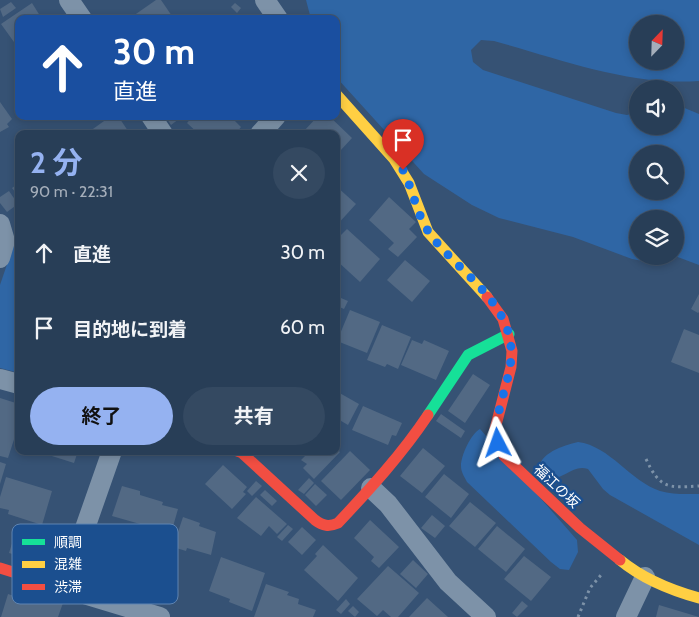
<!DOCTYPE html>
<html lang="ja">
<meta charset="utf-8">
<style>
body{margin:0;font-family:Cabin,"Noto Sans JP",sans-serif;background:#344961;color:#f1f3f6;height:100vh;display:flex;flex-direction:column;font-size:19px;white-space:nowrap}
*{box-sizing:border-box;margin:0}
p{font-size:16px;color:#a5aeba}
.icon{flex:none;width:28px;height:28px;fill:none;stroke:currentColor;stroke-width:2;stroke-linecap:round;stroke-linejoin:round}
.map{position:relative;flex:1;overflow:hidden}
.sheet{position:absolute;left:15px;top:130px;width:325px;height:325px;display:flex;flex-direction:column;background:#283e57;border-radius:10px;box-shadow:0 2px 8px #0003,0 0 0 1px #44576d}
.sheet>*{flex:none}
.guide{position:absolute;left:15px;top:15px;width:325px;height:105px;border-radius:10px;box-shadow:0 2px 8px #0003,0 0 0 1px #44576d;background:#1a4fa0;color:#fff;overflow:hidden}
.needle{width:32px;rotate:23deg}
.fabs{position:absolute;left:629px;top:15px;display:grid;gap:10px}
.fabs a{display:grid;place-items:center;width:55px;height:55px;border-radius:50%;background:#283e57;box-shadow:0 2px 8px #0003,0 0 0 1px #44576d;font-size:25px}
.pin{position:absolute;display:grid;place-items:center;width:42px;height:42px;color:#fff;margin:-51px -21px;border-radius:50% 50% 50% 0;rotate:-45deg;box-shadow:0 0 5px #0007}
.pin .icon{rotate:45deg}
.me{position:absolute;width:55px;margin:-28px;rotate:356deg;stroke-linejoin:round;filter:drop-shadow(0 0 4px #0008)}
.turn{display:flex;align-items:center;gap:18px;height:105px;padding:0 15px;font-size:22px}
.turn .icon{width:65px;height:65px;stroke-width:2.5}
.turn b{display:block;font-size:35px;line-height:42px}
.round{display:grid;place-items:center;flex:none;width:52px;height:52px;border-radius:26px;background:#344961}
.summary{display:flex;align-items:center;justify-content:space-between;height:85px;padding:0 15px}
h1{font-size:30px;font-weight:700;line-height:38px;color:#95b2f1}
.cta{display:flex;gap:10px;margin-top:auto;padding:10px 15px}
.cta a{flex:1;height:58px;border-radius:30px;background:#95b2f1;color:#111;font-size:20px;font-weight:700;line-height:58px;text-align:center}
.cta a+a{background:#344961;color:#f1f3f6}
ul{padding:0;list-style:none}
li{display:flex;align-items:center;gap:15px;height:75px;padding:0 15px}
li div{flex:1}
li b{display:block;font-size:19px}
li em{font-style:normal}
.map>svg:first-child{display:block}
.green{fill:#2f66a5;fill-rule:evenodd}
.building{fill:#526984}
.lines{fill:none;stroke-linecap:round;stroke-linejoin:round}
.path{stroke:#7d92a8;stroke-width:3;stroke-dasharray:2.5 4;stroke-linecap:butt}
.street{stroke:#7d92a8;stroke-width:20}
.fast{stroke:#16e098;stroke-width:11}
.slow{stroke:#ffcf43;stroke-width:11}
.jam{stroke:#f24e42;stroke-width:11}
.route{stroke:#1a73e8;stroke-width:9;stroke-dasharray:0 16.2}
.labels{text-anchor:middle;stroke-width:5;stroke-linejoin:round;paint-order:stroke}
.street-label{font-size:14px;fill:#fff;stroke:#1b4f8f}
.key{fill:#1b4f8f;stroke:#5f84b1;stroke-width:1}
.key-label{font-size:14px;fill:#fff}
</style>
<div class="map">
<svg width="699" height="617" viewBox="0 0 699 617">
<rect width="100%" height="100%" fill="#365274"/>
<g class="green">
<path d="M306,0h393v81c-69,5 -139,-22 -205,-40l-13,-1 -10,10 2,12 10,8 133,43 11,2 10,-3 1,14h37v-22l24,10v151l-24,-9v-37h-37v37h23l-18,5 -11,-2 -59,-22 -74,-19 -27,-13 -48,-31 -88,-97v-58h-25zM638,24h37v37h-37zM638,154h37v37h-37z"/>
<polygon points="19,237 19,373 0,368 0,285 16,238"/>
<path d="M480,429l97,111 1,12 -9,18 -9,-1 -9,-7 -84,-80c-3,-6 -6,-10 -6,-16 0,-11 10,-32 19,-37z"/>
<path d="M578,442c32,4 52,39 82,49 13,4 27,3 39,3v51l-89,-50 -7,-6 -15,-20c-19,-6 -28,19 -49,6 -4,-21 23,-29 39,-33z"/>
</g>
<g class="building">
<polygon points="156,0 161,0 174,19 135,19 133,16"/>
<polygon points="11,2 16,8 3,17 0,9"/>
<polygon points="32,3 42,19 19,19 19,49 1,24"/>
<polygon points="235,3 241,8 237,13 231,7"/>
<polygon points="0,102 12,119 7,124 9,127 0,132"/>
<polygon points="111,116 118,116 130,134 86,134"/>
<polygon points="170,116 183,116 171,125 167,119"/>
<polygon points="193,116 198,118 200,116 230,116 241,127 235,134 199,134 187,123"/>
<polygon points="318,116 329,116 352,138 340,151 336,147 336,134 307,134 304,131"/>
<polygon points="19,183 19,197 12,188"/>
<polygon points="336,186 356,204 336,226"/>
<polygon points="9,191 18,204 7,212 0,203 0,197"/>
<polygon points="389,197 416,222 409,229 417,237 398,257 388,249 394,243 369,220"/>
<polygon points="347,229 380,259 360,282 336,260 336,240"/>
<polygon points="405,260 430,281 412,302 387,280"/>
<polygon points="699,294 699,312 698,313 691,309"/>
<polygon points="341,298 348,301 344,309 337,306"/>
<polygon points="350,310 380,322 367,353 337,341"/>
<polygon points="382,325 411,337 398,369 387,364 385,367 367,360"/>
<polygon points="684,329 699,335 699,373 671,362"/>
<polygon points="412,340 422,344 424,340 449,351 436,380 401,365"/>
<polygon points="473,374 490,385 465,423 448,411"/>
<polygon points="336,391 359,404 348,425 336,418"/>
<polygon points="0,398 19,404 19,424 8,458 0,456"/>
<polygon points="363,406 402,423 396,436 392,435 388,445 352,430"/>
<polygon points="441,414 465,431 461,438 436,421"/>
<polygon points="423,448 445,466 422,493 400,476"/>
<polygon points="336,449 340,452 314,479 303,468 307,464 301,460 306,455 302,451 336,451"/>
<polygon points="36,451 78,451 74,463"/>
<polygon points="350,451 370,470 341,500 321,481"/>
<polygon points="0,462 6,464 0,484"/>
<polygon points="223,465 247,487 243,492 246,494 232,509 205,484"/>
<polygon points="444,474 469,494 451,518 425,497"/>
<polygon points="6,477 52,491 42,525 8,514 9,510 0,508 0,497"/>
<polygon points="309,478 314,483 304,494 298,490"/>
<polygon points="256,481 262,486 252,496 247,491"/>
<polygon points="315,484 327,495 316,506 305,495"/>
<polygon points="122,486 140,491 140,495 163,502 162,505 178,509 172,530 156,525 153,534 138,530 140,524 112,516"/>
<polygon points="265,490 277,501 272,506 260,495"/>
<polygon points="256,497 287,524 277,534 269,526 261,536 237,518"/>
<polygon points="470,502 496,523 475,547 449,526"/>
<polygon points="432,515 445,526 435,538 421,528"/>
<polygon points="183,517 200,523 199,526 216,532 211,555 187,548 186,551 173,547"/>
<polygon points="370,520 399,547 379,568 371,561 374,557 354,538"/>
<polygon points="288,525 293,529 282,541 277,537"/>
<polygon points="497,526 525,549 506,572 478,549"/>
<polygon points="302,527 316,540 302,555 288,542"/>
<polygon points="14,537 35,543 30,559 9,553"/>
<polygon points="323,545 358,578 338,601 304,570 317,556 315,554"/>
<polygon points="524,556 551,577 531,601 504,579"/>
<polygon points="221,557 265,573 252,611 229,602 230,599 209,591"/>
<polygon points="413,560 428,574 416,588 400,574"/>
<polygon points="388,566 419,593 398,617 391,617 383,610 377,616 357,599"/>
<polygon points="266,584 289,592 287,595 299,599 298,604 316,610 313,617 254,617"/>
<polygon points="8,594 40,604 43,596 63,603 58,617 1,617"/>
<polygon points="427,598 448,617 409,617"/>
<polygon points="346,599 350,604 341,614 336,610"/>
<polygon points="522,601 528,606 517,617 512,613"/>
<polygon points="659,605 699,617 656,617"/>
<polygon points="353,606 359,612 355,617 348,611"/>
</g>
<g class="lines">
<g class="path">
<path d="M646,459c14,30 22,29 53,27"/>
<polyline points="578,617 590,588 601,575"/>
</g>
<g class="street">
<polyline points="69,0 82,19"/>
<polyline points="265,0 278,19"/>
<polyline points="151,116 163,134"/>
<polyline points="260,134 276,116"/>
<polyline points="0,224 5,241 0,258"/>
<polyline points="0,379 19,384"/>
<polyline points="112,451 64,588 160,617"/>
<polyline points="371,488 388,504 448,582 486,617"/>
<polyline points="626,617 645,577"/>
</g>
<polyline class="fast" points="428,415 468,355 509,334"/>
<g class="slow">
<polyline points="336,94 394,159 409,183 428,232 487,297"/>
<path d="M620,560c23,19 50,30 79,38"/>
</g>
<g class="jam">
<polyline points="487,297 503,319 512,351 511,367 495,429 504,456 580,528 620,560"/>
<path d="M237,451l5,2 73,67c8,6 14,7 23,3 32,-34 64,-69 90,-108"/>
<polyline points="0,568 64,588"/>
</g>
</g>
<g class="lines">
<path class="route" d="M403,170c10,20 14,46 27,64 24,33 68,59 79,101 10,39 -18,70 -11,108"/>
</g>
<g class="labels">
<g class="street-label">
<text transform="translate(557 486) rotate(43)" y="5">福江の坂</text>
</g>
</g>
<rect x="12" y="524" width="166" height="80" rx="8" class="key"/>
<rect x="22" y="539" width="23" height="6" fill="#16e098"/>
<rect x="22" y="561" width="23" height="7" fill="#ffcf43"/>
<rect x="22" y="584" width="23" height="6" fill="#f24e42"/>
<g class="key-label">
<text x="54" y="547">順調</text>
<text x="54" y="569">混雑</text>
<text x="54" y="592">渋滞</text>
</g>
</svg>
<div class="fabs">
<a><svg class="needle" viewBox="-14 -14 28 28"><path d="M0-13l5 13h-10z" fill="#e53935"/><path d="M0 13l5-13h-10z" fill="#a5aeba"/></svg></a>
<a><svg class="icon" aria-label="sound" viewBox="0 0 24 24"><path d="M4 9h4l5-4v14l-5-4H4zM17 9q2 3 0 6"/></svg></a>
<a><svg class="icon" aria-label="search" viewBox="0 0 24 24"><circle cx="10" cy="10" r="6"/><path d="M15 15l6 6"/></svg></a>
<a><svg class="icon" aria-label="layers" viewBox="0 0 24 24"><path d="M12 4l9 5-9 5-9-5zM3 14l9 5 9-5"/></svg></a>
</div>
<div class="pin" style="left:403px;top:170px;background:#d93025"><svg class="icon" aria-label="arrive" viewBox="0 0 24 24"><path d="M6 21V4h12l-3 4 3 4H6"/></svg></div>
<svg class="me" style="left:498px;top:443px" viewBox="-20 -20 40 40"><path d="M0-17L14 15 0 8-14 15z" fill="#1a73e8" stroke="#fff" stroke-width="4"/></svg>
<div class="guide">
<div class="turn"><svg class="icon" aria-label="ahead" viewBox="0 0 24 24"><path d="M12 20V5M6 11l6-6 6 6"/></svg><div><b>30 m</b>直進</div></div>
</div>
<section class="sheet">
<div class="summary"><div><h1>2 分</h1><p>90 m · 22:31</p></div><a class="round"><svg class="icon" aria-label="close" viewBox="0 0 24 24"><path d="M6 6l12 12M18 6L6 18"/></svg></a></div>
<ul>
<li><svg class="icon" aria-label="ahead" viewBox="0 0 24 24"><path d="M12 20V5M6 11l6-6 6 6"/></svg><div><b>直進</b></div><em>30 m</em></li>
<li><svg class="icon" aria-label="arrive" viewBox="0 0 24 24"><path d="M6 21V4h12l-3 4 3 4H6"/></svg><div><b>目的地に到着</b></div><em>60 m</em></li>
</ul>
<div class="cta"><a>終了</a><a>共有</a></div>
</section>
</div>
